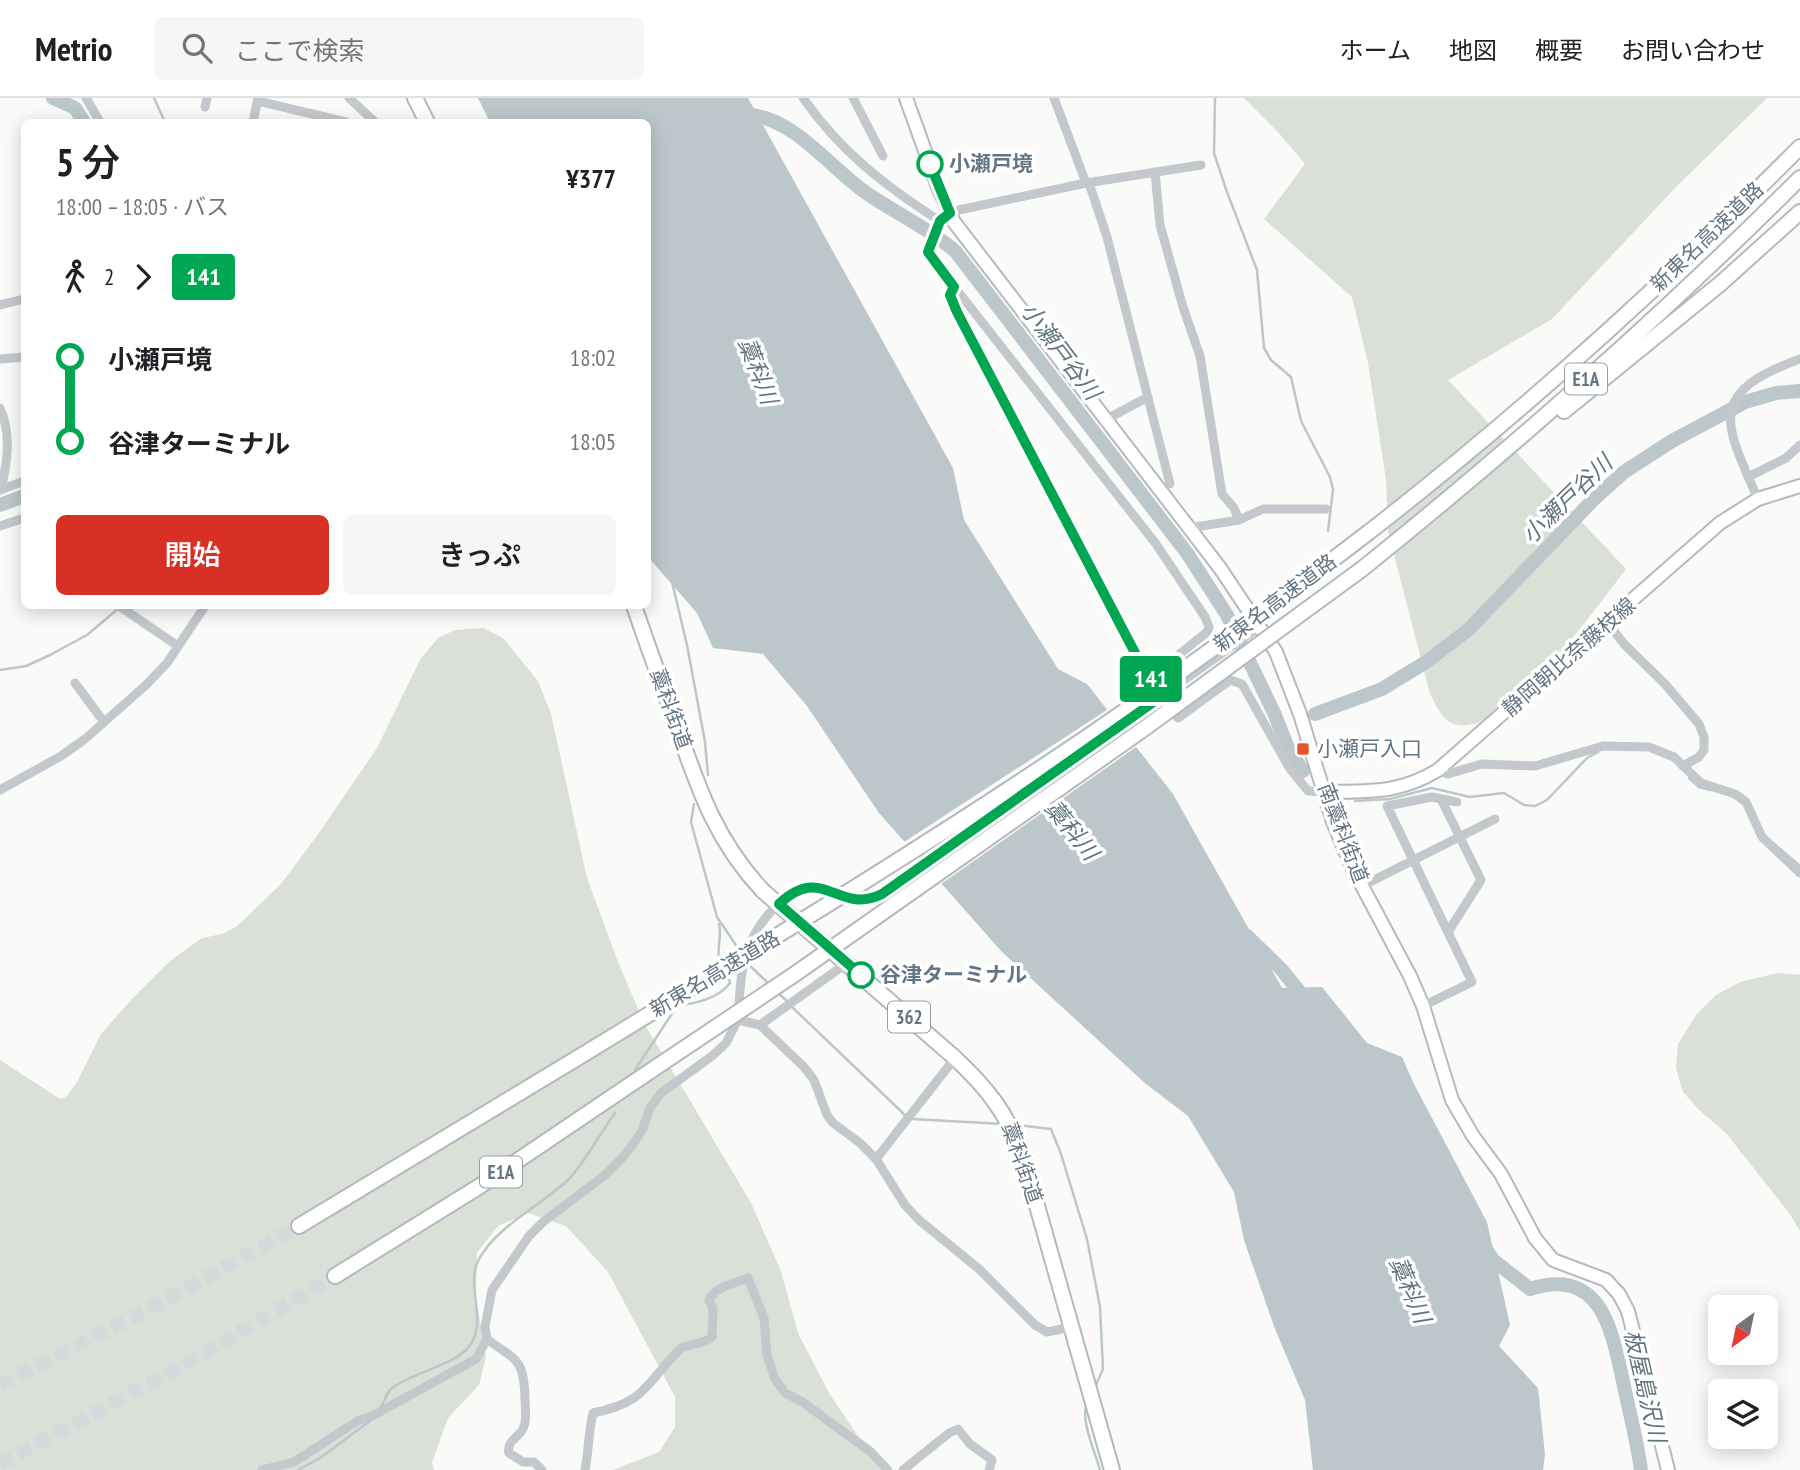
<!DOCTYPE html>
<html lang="ja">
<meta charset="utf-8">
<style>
:root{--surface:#fff;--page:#f6f6f6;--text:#202124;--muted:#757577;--line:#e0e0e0;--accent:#d93025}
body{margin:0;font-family:"PT Sans Narrow","Noto Sans JP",sans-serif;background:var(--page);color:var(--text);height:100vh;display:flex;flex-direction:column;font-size:26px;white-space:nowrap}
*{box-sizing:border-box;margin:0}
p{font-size:23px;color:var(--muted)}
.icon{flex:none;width:38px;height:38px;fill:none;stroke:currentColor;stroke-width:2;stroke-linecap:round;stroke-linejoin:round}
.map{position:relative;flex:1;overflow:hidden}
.sheet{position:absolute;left:21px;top:21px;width:630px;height:490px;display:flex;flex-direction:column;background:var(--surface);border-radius:10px;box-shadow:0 4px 18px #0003}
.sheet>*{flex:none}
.badge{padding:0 14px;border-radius:5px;font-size:24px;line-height:46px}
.needle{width:46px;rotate:213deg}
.fabs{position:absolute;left:1708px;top:1197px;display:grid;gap:14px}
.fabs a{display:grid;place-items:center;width:70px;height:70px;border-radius:10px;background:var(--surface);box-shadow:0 4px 18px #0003;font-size:35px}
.map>.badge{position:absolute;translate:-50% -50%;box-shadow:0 0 0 4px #fff}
.legs{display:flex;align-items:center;gap:10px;height:77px;padding:0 35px;font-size:23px}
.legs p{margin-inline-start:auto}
.headline{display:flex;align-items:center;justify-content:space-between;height:119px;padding:0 35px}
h1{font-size:38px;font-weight:600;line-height:52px}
.primary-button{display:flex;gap:14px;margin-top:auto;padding:14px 35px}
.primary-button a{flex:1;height:80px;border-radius:10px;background:var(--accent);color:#fff;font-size:28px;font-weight:600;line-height:80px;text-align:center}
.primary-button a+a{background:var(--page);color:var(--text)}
ul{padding:0 35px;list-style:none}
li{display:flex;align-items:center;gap:24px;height:84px;font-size:26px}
li i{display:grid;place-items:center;width:10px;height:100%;margin:0 9px;background:currentColor}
li i::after{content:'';width:18px;height:18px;margin:-9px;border:5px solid;border-radius:50%;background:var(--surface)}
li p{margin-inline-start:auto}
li:first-child i{background:linear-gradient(#0000 50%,currentColor 0)}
li:last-child i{background:linear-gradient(currentColor 50%,#0000 0)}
header{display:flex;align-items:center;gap:42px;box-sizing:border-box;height:98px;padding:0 35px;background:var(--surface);border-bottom:2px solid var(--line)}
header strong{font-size:33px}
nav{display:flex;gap:38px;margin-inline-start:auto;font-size:24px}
.search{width:490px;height:63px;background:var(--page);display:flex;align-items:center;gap:18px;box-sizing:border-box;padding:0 24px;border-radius:10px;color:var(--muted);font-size:26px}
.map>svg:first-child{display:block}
.green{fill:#dadfd7}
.water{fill:#bbc7cb}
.pier{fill:#fafaf8}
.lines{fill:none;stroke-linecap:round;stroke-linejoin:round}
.stream{stroke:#bbc7cb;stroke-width:2.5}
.river{stroke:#bbc7cb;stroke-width:14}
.highway-tunnel{stroke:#d5d9db;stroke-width:14;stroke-dasharray:14 7;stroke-linecap:butt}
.major-casing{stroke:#b5babe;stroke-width:16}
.highway-casing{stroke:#b4b9bd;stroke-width:18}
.minor{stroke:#c3c8cc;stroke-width:9}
.major{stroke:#fff;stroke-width:12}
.highway{stroke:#fff;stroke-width:14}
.highway-bridge-casing{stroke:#b4b9bd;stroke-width:18;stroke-linecap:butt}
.highway-bridge{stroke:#fff;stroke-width:14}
.line-1-casing{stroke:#fff;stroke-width:16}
.line-1{stroke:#00a651;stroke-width:10}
.stop-1-dot{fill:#fff;stroke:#00a651;stroke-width:3.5}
.poi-dot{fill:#e4572e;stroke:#fff;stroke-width:2.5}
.labels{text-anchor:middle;stroke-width:7;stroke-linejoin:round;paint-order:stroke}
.shield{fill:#fff;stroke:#939fa8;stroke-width:2}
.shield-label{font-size:19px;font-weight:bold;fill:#657683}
.stop-label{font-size:21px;font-weight:bold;fill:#657683;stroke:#fff;text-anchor:start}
.street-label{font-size:21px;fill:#657683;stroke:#fff}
.poi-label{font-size:21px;fill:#657683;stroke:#fff;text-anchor:start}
.water-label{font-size:23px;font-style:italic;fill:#60757c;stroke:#fff}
</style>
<header>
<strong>Metrio</strong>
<div class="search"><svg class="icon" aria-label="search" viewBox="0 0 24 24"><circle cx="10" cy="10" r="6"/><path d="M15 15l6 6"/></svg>ここで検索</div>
<nav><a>ホーム</a><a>地図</a><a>概要</a><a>お問い合わせ</a></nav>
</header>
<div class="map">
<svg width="1800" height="1372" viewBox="0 0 1800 1372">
<rect width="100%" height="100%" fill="#fafaf8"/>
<g class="green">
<path d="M1244,0H1767L1676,89L1552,221L1448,282L1626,471C1598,507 1507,636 1458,627C1443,625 1437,608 1430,596L1388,433L1386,382L1368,265L1352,199L1264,121L1305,66L1278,34Z"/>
<path d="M483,530L503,540L538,583L551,616L587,780L618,864L644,925L751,1105L781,1173L798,1235L829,1295L862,1344L885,1372H613L659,1354L675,1329V1299L608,1174L566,1128L528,1115L498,1128L477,1155L476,1200L486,1259L479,1287L448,1320L432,1364L434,1372H0V962L60,1001L67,998L77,984L101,936L132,901L170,863L202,840L222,836L236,829L281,786L319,735L377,650L421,560L438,540L455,532Z"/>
<path d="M1778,875L1800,877V1133L1789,1115L1726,1035L1699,1012L1683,994L1676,970L1678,946L1696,917L1716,897L1740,884Z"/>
</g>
<path class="water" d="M478,0H748L953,370L964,422L1058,571L1087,586L1173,696L1282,890L1322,889L1367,945L1402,959L1415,988L1487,1124L1510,1227L1499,1248L1538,1290L1545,1356L1543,1372H1313L1305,1302L1275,1231L1244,1142L1234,1094L1188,1018L1146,986L1002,854L879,715L807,608L763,556L713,550L697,515L648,459V24H490Z"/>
<g class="pier">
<path d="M1110,610L1122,625L1093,645L915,761L901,746Z"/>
<path d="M1128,632L1139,647L938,788L924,772Z"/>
</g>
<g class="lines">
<g class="stream">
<path d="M154,0L165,24"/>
<path d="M1215,0L1214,55L1227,94L1257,172L1264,250L1271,262L1291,279L1301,323L1330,379L1333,392L1328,433"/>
<path d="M672,484L687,547L705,644L708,677"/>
<path d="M0,572L26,568L50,557L87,537L119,510"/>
<path d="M1689,680L1699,689L1710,692"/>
<path d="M1355,703L1390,701L1432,690L1470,699L1504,695L1524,707L1535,708L1547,702L1587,660L1598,654"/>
<path d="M694,706L691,724L717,819"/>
<path d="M1773,745L1800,768"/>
<path d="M717,819L740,853"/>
<path d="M719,826C723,839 714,855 722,867"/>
<path d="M747,865L770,887"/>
<path d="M777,894L788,904"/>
<path d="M792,909L906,1018"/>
<path d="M635,972L677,908C696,905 718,901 730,885L727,875"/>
<path d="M912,1021L1003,1026"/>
<path d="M1017,1027L1051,1031L1061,1056L1087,1141L1100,1209L1103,1271L1095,1289"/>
<path d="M1087,1304C1080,1323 1095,1353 1100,1372"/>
<path d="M381,1309C384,1304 386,1296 391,1291C408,1276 449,1269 467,1251C490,1227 465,1188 478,1163C495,1129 542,1107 569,1081C586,1063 600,1035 615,1015"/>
<path d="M298,1372L320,1360L370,1323"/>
</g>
<g class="river">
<path d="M53,0L75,10L84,24"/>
<path d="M743,16C793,18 827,67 865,94C895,115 929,130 956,154L1187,455L1227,517L1275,617L1288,650L1303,673"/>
<path d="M0,407L24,398"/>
<path d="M1315,616L1382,591L1426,564L1468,532L1594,401L1624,374L1672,343L1745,304L1776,295L1800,293"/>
<path d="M1247,838L1281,871L1307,903"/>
<path d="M1486,1151L1493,1162L1530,1191C1603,1168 1612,1234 1624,1288C1630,1316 1637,1343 1641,1372"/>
</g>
<g class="highway-tunnel">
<path d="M0,1287L164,1203L299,1128"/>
<path d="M0,1366L193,1262L335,1178"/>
</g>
<defs>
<g id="major">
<path d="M906,0L938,89L954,124L1220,470L1276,554L1300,616L1333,724L1352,769L1410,878L1423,908L1452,1002L1473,1038L1501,1076L1535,1140L1553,1162L1606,1182L1619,1196L1628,1213L1668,1372"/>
<path d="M1325,694C1369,693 1399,696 1438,672L1720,425L1758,401L1800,388"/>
</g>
<g id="highway">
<path d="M415,0L427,24"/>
<path d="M1564,313L1720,186L1800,114"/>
<path d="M1369,434C1521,316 1664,186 1800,49"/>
<path d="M1362,471C1515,348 1662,218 1800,80"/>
<path d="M634,508C648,548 662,588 677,629C699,692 716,743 763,793L955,960C987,990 1006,1014 1022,1055L1112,1372"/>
<path d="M299,1128L584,956"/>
<path d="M335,1178L480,1088L643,978"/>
</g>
</defs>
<use href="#major" class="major-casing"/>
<use href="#highway" class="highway-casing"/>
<g class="minor">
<path d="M86,0L100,24"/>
<path d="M349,0L375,24"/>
<path d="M803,0C841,54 885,88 940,123"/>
<path d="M853,0L883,58"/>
<path d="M1054,0L1086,85"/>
<path d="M258,3L346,24"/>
<path d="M205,9L207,0"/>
<path d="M253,24L258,0"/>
<path d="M1155,74L1160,127L1183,209L1200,258L1222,396L1234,410L1239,422"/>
<path d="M1089,85L1107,139L1170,386"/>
<path d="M954,189L950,197L957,214L1150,580L1207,534L1209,529L1205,519L1156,446L927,154L940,123L959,112L1086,85L1201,67"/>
<path d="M0,207L24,201"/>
<path d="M0,261L24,259"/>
<path d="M0,310C12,337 7,365 1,392"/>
<path d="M1105,322L1148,299"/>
<path d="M1748,379L1786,360L1800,347"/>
<path d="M0,392L24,383"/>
<path d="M1758,401C1724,324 1706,295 1800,261"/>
<path d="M0,428L24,420"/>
<path d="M1189,430L1239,422L1263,411H1326"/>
<path d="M119,508L178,548"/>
<path d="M1608,525L1624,546L1665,586L1699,626L1704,639V652L1699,659L1683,668"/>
<path d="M75,585L104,624"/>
<path d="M1169,607L1178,620L1230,582L1242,586L1290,671L1308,693L1325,694"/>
<path d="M1438,672L1448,676L1482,666L1535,668L1603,648L1649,649L1674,659L1701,685L1735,696L1746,704L1762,739L1800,775"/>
<path d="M0,692L61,658L85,641L146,587L167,565L205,508"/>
<path d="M1441,701L1481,782L1448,834"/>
<path d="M1362,788L1495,721"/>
<path d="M1423,908L1472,884L1387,708L1432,699L1457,704"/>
<path d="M760,927L847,865"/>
<path d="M876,1061L955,960"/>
<path d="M1072,1229L1047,1234L1035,1227L979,1171L919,1122L905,1107L876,1061L860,1045L833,1025L827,1017L814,982L804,969L760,927L738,922C741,874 741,843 777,807C787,798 795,789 809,788C839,787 848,814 882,796L1259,529"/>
<path d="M487,1241C516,1263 524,1259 525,1301C525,1309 527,1321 524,1328C521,1340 506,1341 509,1355L523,1364H534L542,1372"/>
<path d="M262,1372L294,1364L359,1322L372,1318L476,1261L487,1241L485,1229L492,1192L529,1138L543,1124L605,1077L625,1057L642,1033L650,1010L661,995L712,958L726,945L738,922"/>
<path d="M585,1372C589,1351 588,1336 593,1315C646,1305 646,1285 680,1251C690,1245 702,1247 712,1239L713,1210L709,1203C713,1189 735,1185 748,1180L764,1220L767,1257L775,1281L785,1295L801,1303L871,1354L888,1372"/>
<path d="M903,1372L949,1335L958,1331L970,1346L992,1362L989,1372"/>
</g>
<use href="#major" class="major"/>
<use href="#highway" class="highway"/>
<defs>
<g id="highway-bridge">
<path d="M584,956C754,852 925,749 1090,637C1185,572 1278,504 1369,434"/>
<path d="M643,978L795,876L1145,630L1362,471"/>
</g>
</defs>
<use href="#highway-bridge" class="highway-bridge-casing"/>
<use href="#highway-bridge" class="highway-bridge"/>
</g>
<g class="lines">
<defs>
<path id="line-1" d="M861,877L779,806C824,764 837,818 882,796L1162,598L1145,574L957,214L950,197L954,189L928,154L940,123L950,115L930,66"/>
</defs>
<use href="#line-1" class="line-1-casing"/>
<use href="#line-1" class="line-1"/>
</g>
<g class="stop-1-dot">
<circle cx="930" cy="66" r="12"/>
<circle cx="861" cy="877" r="12"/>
</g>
<rect class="poi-dot" x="1296" y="644" width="14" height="14" rx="3.5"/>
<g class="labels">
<g class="shield">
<rect x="1565" y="265.5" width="42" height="31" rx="5"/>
<rect x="888" y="903.5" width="42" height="31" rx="5"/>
<rect x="480" y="1058.5" width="42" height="31" rx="5"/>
</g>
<g class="shield-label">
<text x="1586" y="288">E1A</text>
<text x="909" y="926">362</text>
<text x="501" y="1081">E1A</text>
</g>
<g class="stop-label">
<text x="949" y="73">小瀬戸境</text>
<text x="880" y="884">谷津ターミナル</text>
</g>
<g class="street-label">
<text transform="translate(1707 139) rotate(-44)" y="7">新東名高速道路</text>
<text transform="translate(1275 505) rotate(-37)" y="7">新東名高速道路</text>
<text transform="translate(1569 559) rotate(-41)" y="7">静岡朝比奈藤枝線</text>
<text transform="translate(671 611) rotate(70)" y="7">藁科街道</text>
<text transform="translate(1343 735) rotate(69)" y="7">南藁科街道</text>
<text transform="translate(715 876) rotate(-31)" y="7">新東名高速道路</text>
<text transform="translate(1022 1065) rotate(71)" y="7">藁科街道</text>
</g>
<g class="poi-label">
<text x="1317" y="658">小瀬戸入口</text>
</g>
<g class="water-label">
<text transform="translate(1061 253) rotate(53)" y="8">小瀬戸谷川</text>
<text transform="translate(758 273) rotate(69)" y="8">藁科川</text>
<text transform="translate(1567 401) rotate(-44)" y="8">小瀬戸谷川</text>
<text transform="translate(1072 732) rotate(51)" y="8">藁科川</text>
<text transform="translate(1410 1192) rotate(67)" y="8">藁科川</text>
<text transform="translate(1645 1288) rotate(77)" y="8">板屋島沢川</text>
</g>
</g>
</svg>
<div class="fabs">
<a><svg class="needle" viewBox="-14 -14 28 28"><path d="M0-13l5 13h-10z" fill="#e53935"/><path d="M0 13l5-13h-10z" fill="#757577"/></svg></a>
<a><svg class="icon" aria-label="layers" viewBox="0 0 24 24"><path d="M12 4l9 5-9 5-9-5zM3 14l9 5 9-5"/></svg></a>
</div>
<b class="badge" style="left:1151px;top:581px;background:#00a651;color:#fff">141</b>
<section class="sheet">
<div class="headline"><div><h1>5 分</h1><p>18:00 – 18:05 · バス</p></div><b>¥377</b></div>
<div class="legs"><svg class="icon" aria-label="walk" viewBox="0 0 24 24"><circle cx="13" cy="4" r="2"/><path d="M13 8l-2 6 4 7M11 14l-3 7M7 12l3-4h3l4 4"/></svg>2<svg class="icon" aria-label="forward" viewBox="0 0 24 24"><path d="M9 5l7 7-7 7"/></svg><b class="badge" style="background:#00a651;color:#fff">141</b></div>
<ul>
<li><i style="color:#00a651"></i><b>小瀬戸境</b><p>18:02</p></li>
<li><i style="color:#00a651"></i><b>谷津ターミナル</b><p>18:05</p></li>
</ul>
<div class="primary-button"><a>開始</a><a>きっぷ</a></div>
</section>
</div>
